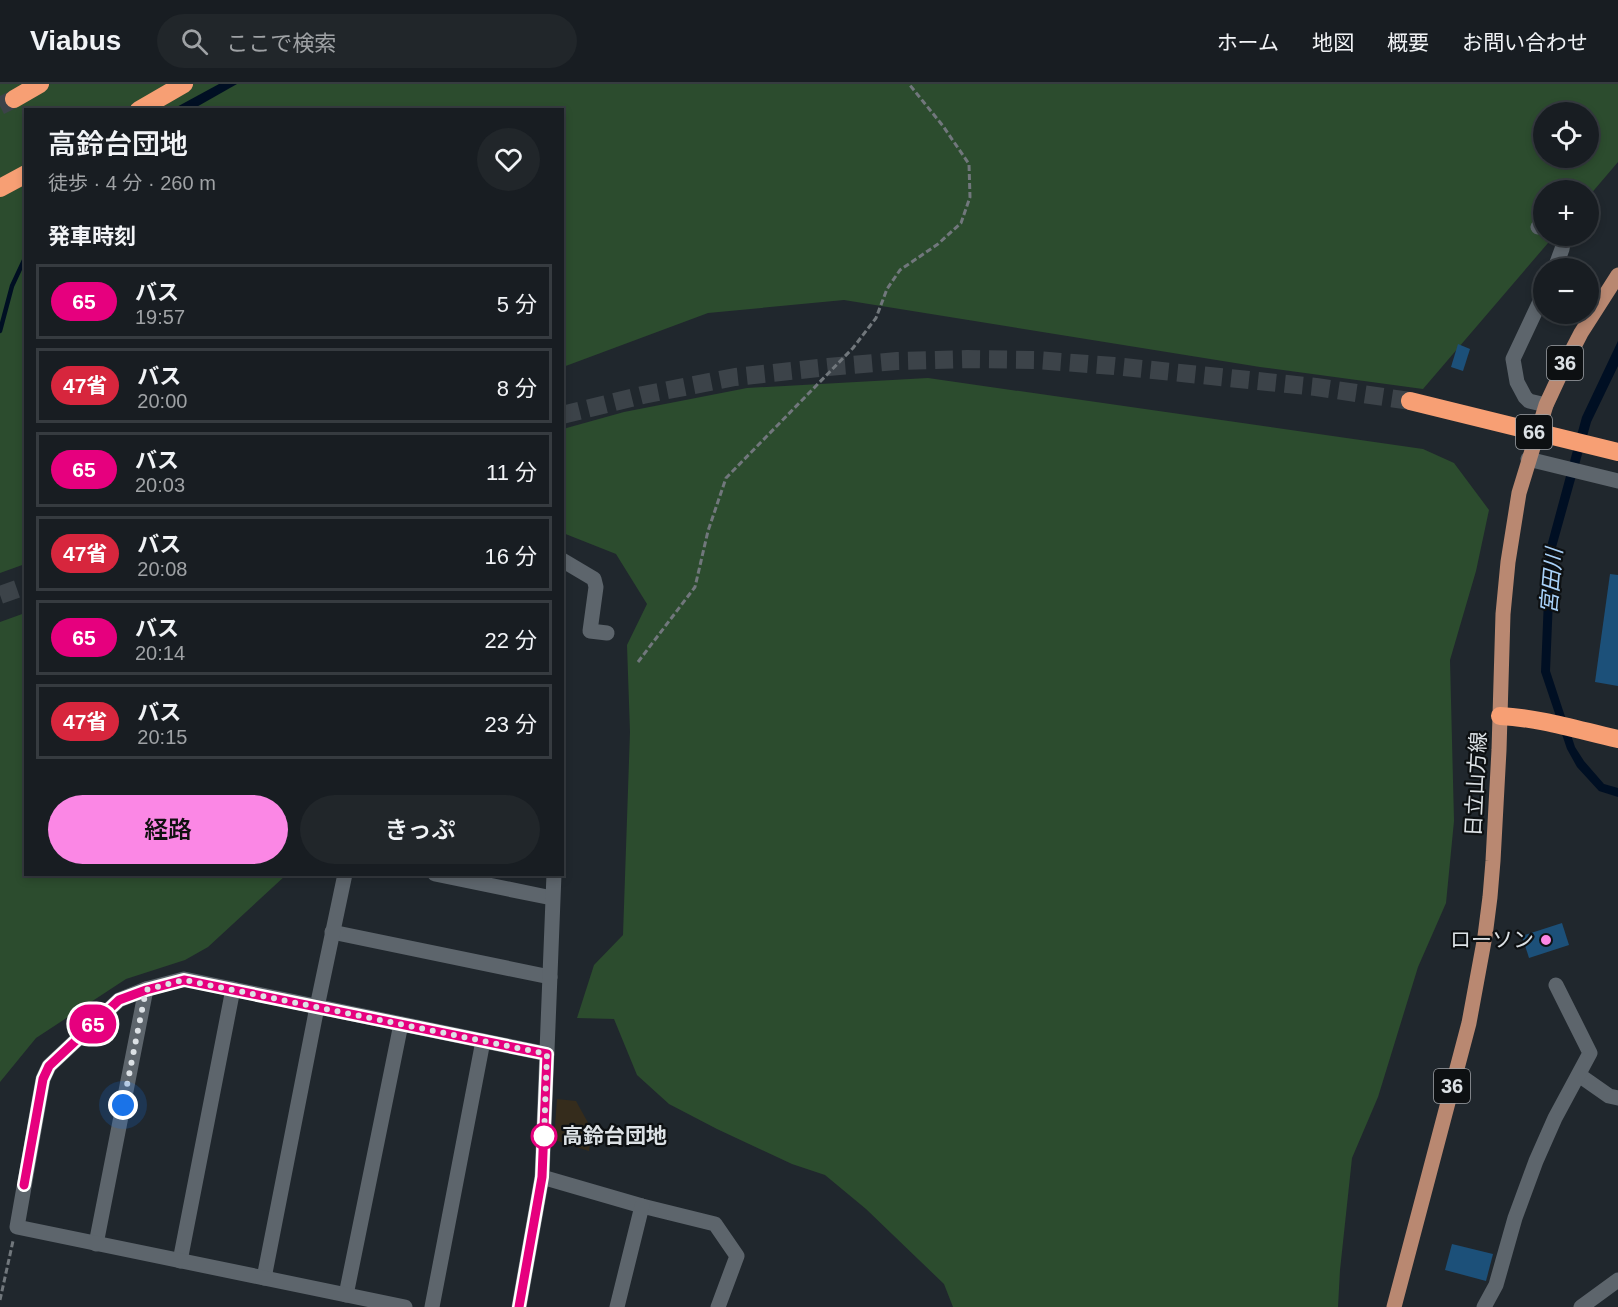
<!DOCTYPE html>
<html lang="ja">
<meta charset="utf-8">
<style>
:root{--surface:#181d22;--page:#21262a;--text:#f1f3f6;--muted:#9fa2a5;--line:#363b40;--accent:#fb87e5}
body{margin:0;font-family:Arial,"Noto Sans JP",sans-serif;background:var(--page);color:var(--text);height:100vh;display:flex;flex-direction:column;font-size:22px;white-space:nowrap}
*{box-sizing:border-box;margin:0}
p{font-size:20px;color:var(--muted)}
.icon{flex:none;width:33px;height:33px;fill:none;stroke:currentColor;stroke-width:2;stroke-linecap:round;stroke-linejoin:round}
.map{position:relative;flex:1;overflow:hidden}
.sheet{position:absolute;left:24px;top:24px;width:540px;height:768px;display:flex;flex-direction:column;background:var(--surface);border-radius:0px;box-shadow:0 3px 9px #0003,0 0 0 2px var(--line)}
.sheet>*{flex:none}
.badge{padding:0 12px;border-radius:20px;font-size:21px;line-height:39px}
.buttons{position:absolute;left:1533px;top:18px;display:grid;gap:12px}
.buttons a{display:grid;place-items:center;width:66px;height:66px;border-radius:50%;background:var(--surface);box-shadow:0 3px 9px #0003,0 0 0 2px var(--line);font-size:30px}
.you{position:absolute;width:30px;height:30px;margin:-15px;border:4px solid #fff;border-radius:50%;background:#1a73e8;box-shadow:0 0 0 9px #1a73e833}
.map>.badge{position:absolute;translate:-50% -50%;box-shadow:0 0 0 3px #fff}
h2{padding:0 24px;font-size:22px;line-height:54px}
.round{display:grid;place-items:center;flex:none;width:63px;height:63px;border-radius:32px;background:var(--page)}
.head{display:flex;align-items:center;justify-content:space-between;height:102px;padding:0 24px}
h1{font-size:28px;font-weight:600;line-height:45px}
.button{display:flex;gap:12px;margin-top:auto;padding:12px 24px}
.button a{flex:1;height:69px;border-radius:36px;background:var(--accent);color:#111;font-size:24px;font-weight:600;line-height:69px;text-align:center}
.button a+a{background:var(--page);color:var(--text)}
ul{padding:0;list-style:none}
li{display:flex;align-items:center;gap:18px;height:75px;margin:0 12px 9px;padding:0 12px;border:3px solid var(--line);border-radius:0px}
li div{flex:1}
li b{display:block;font-size:22px}
li em{font-style:normal}
li .badge{min-width:66px;font-weight:700;text-align:center}
header{display:flex;align-items:center;gap:36px;box-sizing:border-box;height:84px;padding:0 30px;background:var(--surface);border-bottom:2px solid var(--line)}
header strong{font-size:28px}
nav{display:flex;gap:33px;margin-inline-start:auto;font-size:21px}
.search{width:420px;height:54px;background:var(--page);display:flex;align-items:center;gap:15px;box-sizing:border-box;padding:0 21px;border-radius:33px;color:var(--muted);font-size:22px}
.map>svg:first-child{display:block}
.industrial{fill:#352c1c}
.green{fill:#2c4c2e;fill-rule:evenodd}
.water{fill:#000f23}
.lines{fill:none;stroke-linecap:round;stroke-linejoin:round}
.stream{stroke:#000f23;stroke-width:4.5}
.building{fill:#1c5079}
.highway-tunnel{stroke:#3c4349;stroke-width:18;stroke-dasharray:18 9;stroke-linecap:butt}
.path{stroke:#71777c;stroke-width:3;stroke-dasharray:6 3;stroke-linecap:butt}
.minor{stroke:#5d656c;stroke-width:15}
.major{stroke:#b98871;stroke-width:15}
.highway{stroke:#f79f74;stroke-width:18}
.line-casing{stroke:#fff;stroke-width:14}
.line{stroke:#e6007e;stroke-width:9}
.walk{stroke:#dce1e5;stroke-width:6;stroke-dasharray:0 10.8}
.poi-dot{fill:#fb87e5;stroke:#0d1012;stroke-width:2}
.stop-dot{fill:#fff;stroke:#e6007e;stroke-width:3}
.labels{text-anchor:middle;stroke-width:4.5;stroke-linejoin:round;paint-order:stroke}
.shield{fill:#0d1012;stroke:#9ea2a6;stroke-width:1.5}
.shield-label{font-size:20px;font-weight:bold;fill:#dce1e5}
.street-label{font-size:21px;fill:#dce1e5;stroke:#0d1012}
.poi-label{font-size:21px;fill:#dce1e5;stroke:#0d1012;text-anchor:end}
.stop-label{font-size:21px;font-weight:bold;fill:#dce1e5;stroke:#0d1012;text-anchor:start}
.water-label{font-size:22px;font-style:italic;fill:#a9d2fa;stroke:#0d1012}
</style>
<header>
<strong>Viabus</strong>
<div class="search"><svg class="icon" aria-label="search" viewBox="0 0 24 24"><circle cx="10" cy="10" r="6"/><path d="M15 15l6 6"/></svg>ここで検索</div>
<nav><a>ホーム</a><a>地図</a><a>概要</a><a>お問い合わせ</a></nav>
</header>
<div class="map">
<svg width="1618" height="1223" viewBox="0 0 1618 1223">
<rect width="100%" height="100%" fill="#20272d"/>
<path class="industrial" d="M557,1015L576,1017L592,1046L589,1067L554,1056Z"/>
<g class="green">
<path d="M0,0H1618V78L1589,112L1588,106H1544V152H1554L1423,305L1260,283L844,216L708,229L563,283L562,26H26L25,480L0,489ZM1544,28H1588V74H1544Z"/>
<path d="M928,294L1423,365L1454,379L1489,426L1476,487L1450,576L1454,737L1446,819L1418,883L1378,1013L1352,1074L1340,1186L1338,1223H953L944,1200L866,1125L825,1091L792,1080L717,1045L669,1020L637,991L614,935L577,934L594,881L623,851L630,648L627,561L647,520L616,470L563,449V345L624,328L747,304Z"/>
<path d="M25,529L26,790L286,791L208,863L185,876L126,895L36,954L0,998V538Z"/>
</g>
<g class="water">
<path d="M219,0H237L193,25H173Z"/>
<path d="M1618,257V282L1591,338L1555,467L1550,587L1575,663L1584,677L1604,700L1618,704V713L1599,707L1577,683L1567,665L1541,588L1546,466L1582,333Z"/>
</g>
<g class="lines">
<path class="stream" d="M0,247L12,202L26,172"/>
</g>
<g class="building">
<path d="M1458,260L1470,265L1463,287L1451,283Z"/>
<path d="M1610,490L1618,491V602L1595,598Z"/>
<path d="M1562,839L1569,861L1529,874L1522,852Z"/>
<path d="M1452,1160L1493,1170L1486,1197L1445,1186Z"/>
</g>
<g class="lines">
<g class="highway-tunnel">
<path d="M0,22L14,15"/>
<path d="M562,331L643,311L735,293L828,283L897,277L967,275L1036,276L1114,282L1316,303L1410,317"/>
<path d="M0,511L26,502"/>
</g>
<g class="path">
<path d="M638,578L695,503L708,447L726,394L853,264L876,234L887,205L900,186L938,160L961,139L970,113L969,80L943,42L909,0"/>
<path d="M0,1216L13,1157"/>
</g>
<g class="minor">
<path d="M1538,143L1544,141"/>
<path d="M1555,184L1562,165L1564,154L1563,152"/>
<path d="M1544,209L1513,275L1517,298L1525,313L1529,317L1546,321"/>
<path d="M1528,375L1618,397"/>
<path d="M562,476L594,495L596,503L590,547L607,549"/>
<path d="M435,790L552,814"/>
<path d="M332,848L550,893"/>
<path d="M1579,991L1609,1012L1618,1014"/>
<path d="M542,1093L642,1122L715,1140L737,1172L718,1223"/>
<path d="M96,1160L146,905"/>
<path d="M180,1177L233,905"/>
<path d="M264,1194L317,923L345,790"/>
<path d="M346,1211L401,940"/>
<path d="M405,1223L17,1143L43,995L49,982L119,916L146,905L184,895L547,970"/>
<path d="M432,1223L483,957"/>
<path d="M519,1223L542,1093L554,790"/>
<path d="M617,1223L642,1122"/>
<path d="M1484,1223L1496,1201L1515,1134L1536,1077L1555,1034L1590,969L1556,901"/>
<path d="M1581,1223L1618,1196"/>
</g>
<path class="major" d="M1394,1223L1469,939L1485,852L1490,813L1493,777L1499,666L1503,530L1508,478L1519,409L1546,321L1566,278L1581,249L1618,191"/>
<g class="highway">
<path d="M14,15L40,0"/>
<path d="M139,26L184,0"/>
<path d="M0,104L26,90"/>
<path d="M1410,317L1618,368"/>
<path d="M1500,632C1541,634 1578,646 1618,655"/>
</g>
</g>
<g class="lines">
<defs>
<path id="line" d="M24,1101L43,995L49,982L119,916L146,906L184,896L547,970L542,1093L519,1223"/>
</defs>
<use href="#line" class="line-casing"/>
<use href="#line" class="line"/>
<path class="walk" d="M123,1021L146,906L184,896L547,970L544,1052"/>
</g>
<circle class="poi-dot" cx="1546" cy="856" r="6"/>
<circle class="stop-dot" cx="544" cy="1052" r="12"/>
<g class="labels">
<g class="shield">
<rect x="1547" y="262" width="36" height="34" rx="4.5"/>
<rect x="1516" y="331" width="36" height="34" rx="4.5"/>
<rect x="1434" y="985" width="36" height="34" rx="4.5"/>
</g>
<g class="shield-label">
<text x="1565" y="286">36</text>
<text x="1534" y="355">66</text>
<text x="1452" y="1009">36</text>
</g>
<g class="street-label">
<text transform="translate(1476 700) rotate(-87)" y="7">日立山方線</text>
</g>
<g class="poi-label">
<text x="1534" y="863">ローソン</text>
</g>
<g class="stop-label">
<text x="562" y="1059">高鈴台団地</text>
</g>
<g class="water-label">
<text transform="translate(1551 497) rotate(-85)" y="8">宮田川</text>
</g>
</g>
</svg>
<div class="buttons">
<a><svg class="icon" aria-label="locate" viewBox="0 0 24 24"><circle cx="12" cy="12" r="6"/><path d="M12 2v4M12 18v4M2 12h4M18 12h4"/></svg></a>
<a>+</a>
<a>−</a>
</div>
<div class="you" style="left:123px;top:1021px"></div>
<b class="badge" style="left:93px;top:940px;background:#e6007e;color:#fff">65</b>
<section class="sheet">
<div class="head"><div><h1>高鈴台団地</h1><p>徒歩 · 4 分 · 260 m</p></div><a class="round"><svg class="icon" aria-label="heart" viewBox="0 0 24 24"><path d="M12 20l-8-8c-3-5 5-10 8-4 3-6 11-1 8 4z"/></svg></a></div>
<h2>発車時刻</h2>
<ul>
<li><span class="badge" style="background:#e6007e;color:#fff">65</span><div><b>バス</b><p>19:57</p></div><em>5 分</em></li>
<li><span class="badge" style="background:#d7263d;color:#fff">47省</span><div><b>バス</b><p>20:00</p></div><em>8 分</em></li>
<li><span class="badge" style="background:#e6007e;color:#fff">65</span><div><b>バス</b><p>20:03</p></div><em>11 分</em></li>
<li><span class="badge" style="background:#d7263d;color:#fff">47省</span><div><b>バス</b><p>20:08</p></div><em>16 分</em></li>
<li><span class="badge" style="background:#e6007e;color:#fff">65</span><div><b>バス</b><p>20:14</p></div><em>22 分</em></li>
<li><span class="badge" style="background:#d7263d;color:#fff">47省</span><div><b>バス</b><p>20:15</p></div><em>23 分</em></li>
</ul>
<div class="button"><a>経路</a><a>きっぷ</a></div>
</section>
</div>
